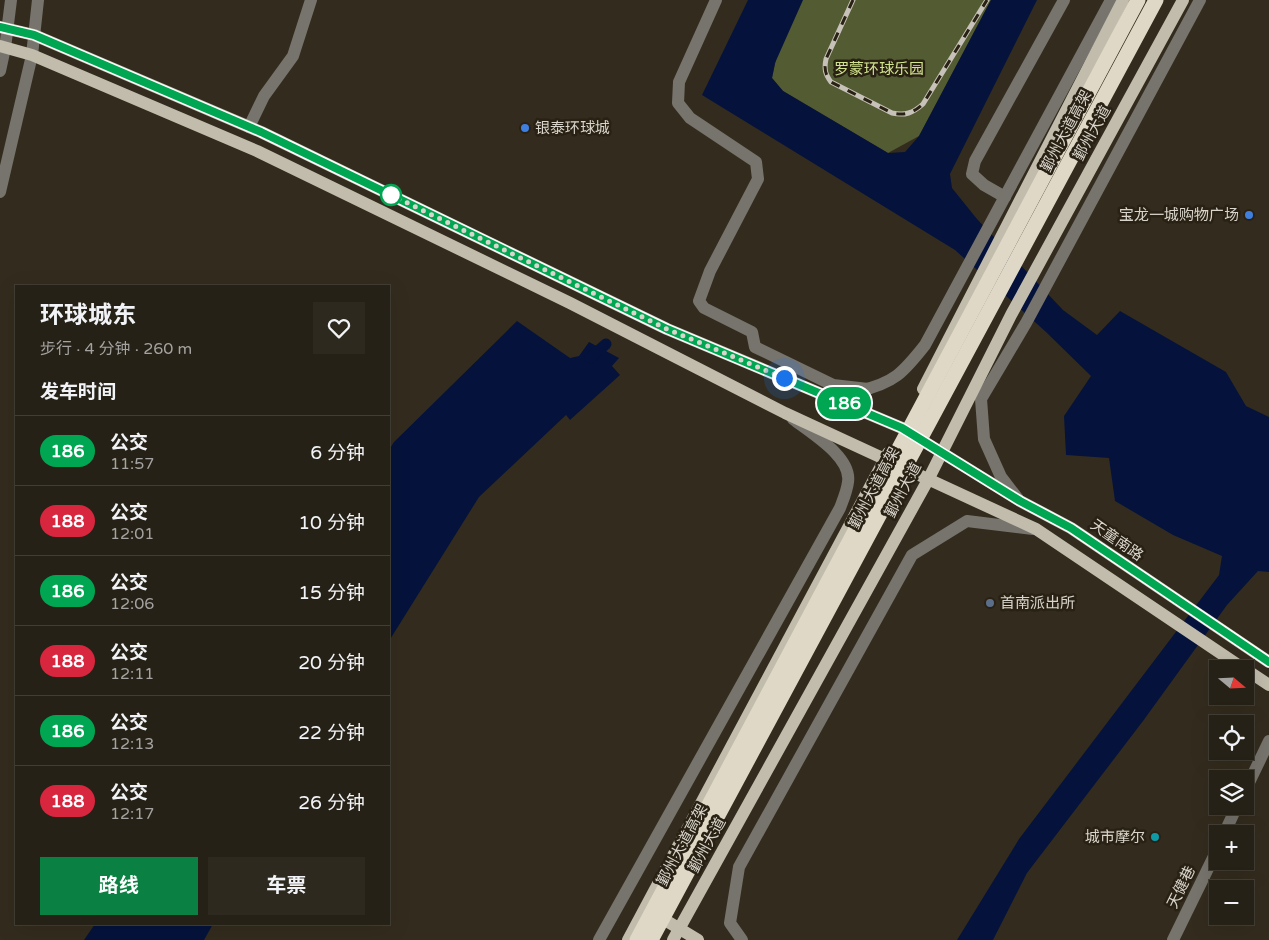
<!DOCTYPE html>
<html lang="zh">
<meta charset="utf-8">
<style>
:root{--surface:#262116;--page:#2e291f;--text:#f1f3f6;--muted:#a4a3a1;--line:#423e35;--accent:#0b8043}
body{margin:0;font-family:"Varela Round","Noto Sans SC",sans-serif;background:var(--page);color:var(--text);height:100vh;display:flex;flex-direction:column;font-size:19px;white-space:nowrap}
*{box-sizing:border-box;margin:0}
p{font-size:16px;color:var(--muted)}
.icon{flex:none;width:28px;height:28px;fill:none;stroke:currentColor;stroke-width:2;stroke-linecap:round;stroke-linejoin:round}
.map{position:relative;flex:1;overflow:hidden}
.drawer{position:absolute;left:15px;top:285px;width:375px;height:640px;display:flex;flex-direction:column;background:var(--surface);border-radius:0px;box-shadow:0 5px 20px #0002,0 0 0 1px var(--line)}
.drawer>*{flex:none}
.badge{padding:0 10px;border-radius:16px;font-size:18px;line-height:32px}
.needle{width:32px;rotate:109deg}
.tools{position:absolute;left:1209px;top:660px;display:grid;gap:10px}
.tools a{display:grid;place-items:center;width:45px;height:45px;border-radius:0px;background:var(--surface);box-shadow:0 5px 20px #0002,0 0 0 1px var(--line);font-size:25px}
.you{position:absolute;width:25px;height:25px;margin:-12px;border:4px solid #fff;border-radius:50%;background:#1a73e8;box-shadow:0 0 0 8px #1a73e833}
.map>.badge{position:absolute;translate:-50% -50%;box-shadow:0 0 0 2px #fff}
h2{padding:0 25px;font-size:19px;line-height:45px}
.round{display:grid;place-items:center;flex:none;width:52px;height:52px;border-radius:0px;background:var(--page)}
.headline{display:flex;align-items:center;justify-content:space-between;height:85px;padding:0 25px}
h1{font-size:24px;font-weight:700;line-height:38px}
.cta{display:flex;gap:10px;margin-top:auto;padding:10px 25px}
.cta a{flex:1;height:58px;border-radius:0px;background:var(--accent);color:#fff;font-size:20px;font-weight:700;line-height:58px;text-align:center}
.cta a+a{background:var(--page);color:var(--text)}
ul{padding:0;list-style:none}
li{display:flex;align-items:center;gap:15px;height:70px;padding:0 25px;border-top:1px solid var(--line)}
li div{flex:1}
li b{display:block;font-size:19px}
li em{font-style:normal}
li .badge{min-width:55px;font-weight:700;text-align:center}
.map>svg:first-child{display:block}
.green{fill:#535b33}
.water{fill:#05133c}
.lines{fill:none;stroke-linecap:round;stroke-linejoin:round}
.canal{stroke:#05133c;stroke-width:11}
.minor{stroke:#77746d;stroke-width:12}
.major{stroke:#c1bcac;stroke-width:12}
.highway{stroke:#dfd8c6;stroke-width:15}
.rail-casing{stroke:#c7c2b9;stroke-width:5}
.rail{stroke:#292214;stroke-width:3;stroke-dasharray:9;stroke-linecap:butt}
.line-casing{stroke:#fff;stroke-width:11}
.line{stroke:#00a651;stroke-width:8}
.walk{stroke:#d9d5cc;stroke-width:5;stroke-dasharray:0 9}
.shop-dot{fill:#3f7fe0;stroke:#292214;stroke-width:2}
.stop-dot{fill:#fff;stroke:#00a651;stroke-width:2.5}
.service-dot{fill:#5c6f8a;stroke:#292214;stroke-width:2}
.culture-dot{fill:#0f9aa8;stroke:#292214;stroke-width:2}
.labels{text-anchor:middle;stroke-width:5;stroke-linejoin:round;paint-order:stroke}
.park-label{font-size:15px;fill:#d2e48e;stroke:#292214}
.poi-label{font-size:15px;fill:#d9d5cc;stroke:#292214;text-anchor:start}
.street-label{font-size:15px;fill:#d9d5cc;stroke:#292214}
</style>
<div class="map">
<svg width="1269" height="940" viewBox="0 0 1269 940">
<rect width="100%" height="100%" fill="#332c1e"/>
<path class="green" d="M789,0H991L919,136L888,153L783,91L772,78Z"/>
<g class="water">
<path d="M748,0H803L775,63L772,78L783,91L888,153L905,152L919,136L991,0H1037L950,174L952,188L977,219L1063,310L1097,335L1120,311L1226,372L1246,406L1269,417V572L1258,571L1227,605L1143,721L1027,873L993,940H957L1019,839L1219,575L1222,556L1173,535L1115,501L1109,458L1066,455L1064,416L1091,376L1046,332L955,250L702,95Z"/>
<path d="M517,321L570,358L579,356L589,342L619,358L612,366L620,375L570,420L566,415L479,497L389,641V450L394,442Z"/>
<path d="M95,924H213L204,940H84Z"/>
</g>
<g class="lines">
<path class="canal" d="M590,358L606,344"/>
<g class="minor">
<path d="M716,0L679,82L678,103L690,118L756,162L758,179L710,271L699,301L704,308L752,332L755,347L833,385L868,389"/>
<path d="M0,71L5,48L11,0"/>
<path d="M249,127L264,96L293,56L311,0"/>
<path d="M0,192L32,55L38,0"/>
<path d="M1005,197L984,185L972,174L975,161L1064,0"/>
<path d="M859,391C894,383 903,373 925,345L1111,0"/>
<path d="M1018,499L1001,477L984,439L981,399L1026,323L1200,0"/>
<path d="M1245,791L1269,741"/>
<path d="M1224,834L1237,806"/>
<path d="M599,940L840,508C843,500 847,491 848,482C852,457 811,433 793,419"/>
<path d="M742,940L730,923L739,867L912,555L967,521L1033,529"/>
<path d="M1173,940L1218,848"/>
</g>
<g class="major">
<path d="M0,27L34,35L261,132L667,329L902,428L1020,501L1071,528L1269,662"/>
<path d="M0,46L32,55L257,151L570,303L785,413L1036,529L1244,669"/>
<path d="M923,389L1123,0"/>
<path d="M1245,669L1269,685"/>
<path d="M655,914L698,940"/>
<path d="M628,940L888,453"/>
<path d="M673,940L928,480L1011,315L1183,0"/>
</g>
<g class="highway">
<path d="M637,940L1138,0"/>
<path d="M651,940L1156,0"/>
</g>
<defs>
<path id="rail" d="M853,0L826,59C824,69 825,74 831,82L892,113C905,116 913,113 923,104L987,0"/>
</defs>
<use href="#rail" class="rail-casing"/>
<use href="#rail" class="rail"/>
</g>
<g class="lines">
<defs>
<path id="line" d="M0,27L34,35L261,132L667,329L902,428L1020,501L1071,528L1269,662"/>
</defs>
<use href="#line" class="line-casing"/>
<use href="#line" class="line"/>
<path class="walk" d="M391,195L667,329L784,378"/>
</g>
<g class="shop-dot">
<circle cx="525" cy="128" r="5"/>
<circle cx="1249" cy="215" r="5"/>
</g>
<circle class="stop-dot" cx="391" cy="195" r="10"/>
<circle class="service-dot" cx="990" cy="603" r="5"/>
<circle class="culture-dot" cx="1155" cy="837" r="5"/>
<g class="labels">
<g class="park-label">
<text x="879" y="74">罗蒙环球乐园</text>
</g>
<g class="poi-label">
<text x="535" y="133">银泰环球城</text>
<text x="1239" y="220" text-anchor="end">宝龙一城购物广场</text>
<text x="1000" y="608">首南派出所</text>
<text x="1145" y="842" text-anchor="end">城市摩尔</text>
</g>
<g class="street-label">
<text transform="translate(1066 131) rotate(-62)" y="5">鄞州大道高架</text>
<text transform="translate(1092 133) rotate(-61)" y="5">鄞州大道</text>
<text transform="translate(874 488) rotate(-62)" y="5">鄞州大道高架</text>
<text transform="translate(903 490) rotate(-62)" y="5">鄞州大道</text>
<text transform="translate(1117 540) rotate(35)" y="5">天童南路</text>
<text transform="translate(682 845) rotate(-62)" y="5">鄞州大道高架</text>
<text transform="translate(707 845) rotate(-61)" y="5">鄞州大道</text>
<text transform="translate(1181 887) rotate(-64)" y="5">天健巷</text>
</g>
</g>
</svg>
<div class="tools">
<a><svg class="needle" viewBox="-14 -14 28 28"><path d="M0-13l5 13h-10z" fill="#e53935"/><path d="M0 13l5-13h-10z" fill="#a4a3a1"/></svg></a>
<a><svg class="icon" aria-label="locate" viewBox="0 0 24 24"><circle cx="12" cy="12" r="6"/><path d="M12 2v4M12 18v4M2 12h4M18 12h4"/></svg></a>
<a><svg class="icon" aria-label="layers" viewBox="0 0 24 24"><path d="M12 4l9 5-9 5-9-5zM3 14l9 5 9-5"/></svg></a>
<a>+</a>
<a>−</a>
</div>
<div class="you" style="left:784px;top:378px"></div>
<b class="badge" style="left:844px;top:403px;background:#00a651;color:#fff">186</b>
<section class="drawer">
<div class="headline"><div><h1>环球城东</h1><p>步行 · 4 分钟 · 260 m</p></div><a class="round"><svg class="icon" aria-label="heart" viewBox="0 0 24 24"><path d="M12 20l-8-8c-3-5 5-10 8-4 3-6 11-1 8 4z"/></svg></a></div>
<h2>发车时间</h2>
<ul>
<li><span class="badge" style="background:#00a651;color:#fff">186</span><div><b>公交</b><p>11:57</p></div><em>6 分钟</em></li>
<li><span class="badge" style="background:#d7263d;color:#fff">188</span><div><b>公交</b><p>12:01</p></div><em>10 分钟</em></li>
<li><span class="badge" style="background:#00a651;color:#fff">186</span><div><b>公交</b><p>12:06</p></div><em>15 分钟</em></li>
<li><span class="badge" style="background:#d7263d;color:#fff">188</span><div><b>公交</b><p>12:11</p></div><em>20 分钟</em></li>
<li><span class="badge" style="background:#00a651;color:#fff">186</span><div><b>公交</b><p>12:13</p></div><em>22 分钟</em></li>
<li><span class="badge" style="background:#d7263d;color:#fff">188</span><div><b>公交</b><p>12:17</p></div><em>26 分钟</em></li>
</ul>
<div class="cta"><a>路线</a><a>车票</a></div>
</section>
</div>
